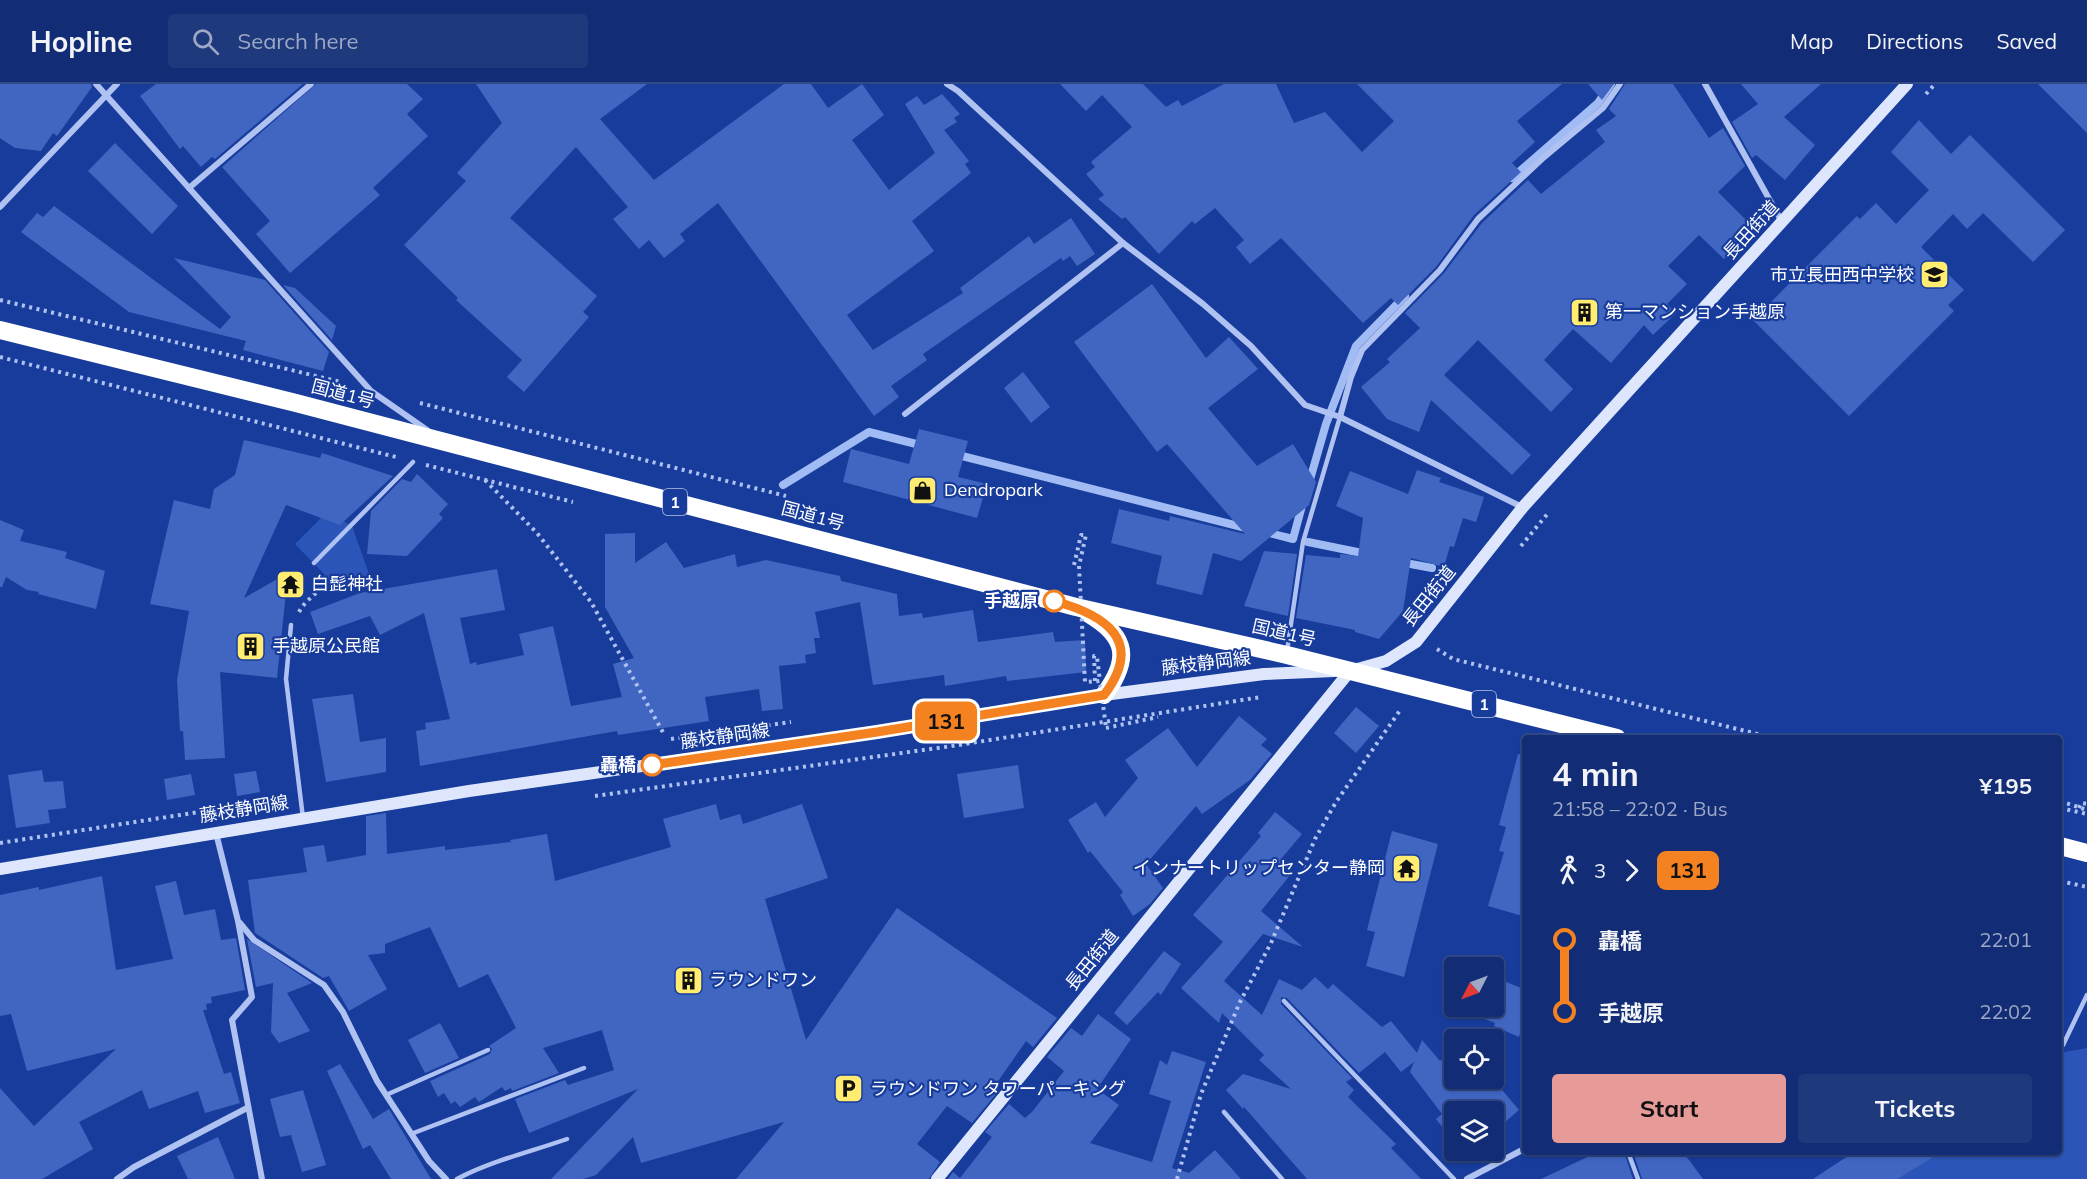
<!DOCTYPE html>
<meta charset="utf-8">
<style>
:root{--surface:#122d75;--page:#1f397d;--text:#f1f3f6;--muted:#9ca8c5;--line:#314987;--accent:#e69b98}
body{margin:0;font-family:Mulish,"Noto Sans JP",sans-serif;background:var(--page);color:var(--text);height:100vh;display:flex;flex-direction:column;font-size:22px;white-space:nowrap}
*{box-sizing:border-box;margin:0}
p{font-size:20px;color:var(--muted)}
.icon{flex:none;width:33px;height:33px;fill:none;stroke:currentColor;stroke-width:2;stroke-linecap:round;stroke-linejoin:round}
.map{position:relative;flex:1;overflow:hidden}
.drawer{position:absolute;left:1522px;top:651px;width:540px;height:420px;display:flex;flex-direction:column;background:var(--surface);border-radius:6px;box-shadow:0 2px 4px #0004,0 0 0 2px var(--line)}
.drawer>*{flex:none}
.badge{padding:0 12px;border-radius:9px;font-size:21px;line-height:39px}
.needle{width:39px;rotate:228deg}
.tools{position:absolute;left:1444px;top:873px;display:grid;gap:12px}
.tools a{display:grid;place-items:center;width:60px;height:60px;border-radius:6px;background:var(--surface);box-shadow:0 2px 4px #0004,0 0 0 2px var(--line);font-size:30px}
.map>.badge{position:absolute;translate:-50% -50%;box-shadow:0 0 0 3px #fff}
.legs{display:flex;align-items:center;gap:9px;height:66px;padding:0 30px;font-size:20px}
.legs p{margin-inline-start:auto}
.summary{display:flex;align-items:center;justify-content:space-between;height:102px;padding:0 30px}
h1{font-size:33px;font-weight:700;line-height:45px}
.cta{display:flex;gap:12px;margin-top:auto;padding:12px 30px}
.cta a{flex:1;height:69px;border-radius:6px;background:var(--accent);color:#111;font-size:24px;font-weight:700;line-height:69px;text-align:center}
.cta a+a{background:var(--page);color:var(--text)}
ul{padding:0 30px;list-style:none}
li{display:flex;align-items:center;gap:21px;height:72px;font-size:22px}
li i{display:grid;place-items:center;width:9px;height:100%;margin:0 8px;background:currentColor}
li i::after{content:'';width:15px;height:15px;margin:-8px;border:4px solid;border-radius:50%;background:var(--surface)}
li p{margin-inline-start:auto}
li:first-child i{background:linear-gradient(#0000 50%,currentColor 0)}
li:last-child i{background:linear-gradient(currentColor 50%,#0000 0)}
header{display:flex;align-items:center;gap:36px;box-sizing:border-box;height:84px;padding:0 30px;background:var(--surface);border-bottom:2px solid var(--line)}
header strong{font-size:28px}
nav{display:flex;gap:33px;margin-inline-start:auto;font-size:21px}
.search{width:420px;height:54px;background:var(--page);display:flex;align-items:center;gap:15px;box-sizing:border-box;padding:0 21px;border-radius:6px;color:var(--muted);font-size:22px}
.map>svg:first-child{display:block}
.green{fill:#2b55b9}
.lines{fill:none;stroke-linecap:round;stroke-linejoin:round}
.stream{stroke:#a1bbf4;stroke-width:8}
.building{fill:#4066c2}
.path{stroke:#afc2f2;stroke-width:4;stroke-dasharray:3 4.5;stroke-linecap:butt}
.lane{stroke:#afc2f2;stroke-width:4.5}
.street{stroke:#afc2f2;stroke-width:6}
.secondary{stroke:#dde6fc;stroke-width:12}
.highway{stroke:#fff;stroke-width:18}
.path-bridge{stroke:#afc2f2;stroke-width:4;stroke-dasharray:3 4.5;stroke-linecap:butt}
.line-1-casing{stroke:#fff;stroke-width:14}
.line-1{stroke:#f58220;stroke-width:9}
.stop-1-dot{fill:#fff;stroke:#f58220;stroke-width:3}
.labels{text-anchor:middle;stroke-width:4.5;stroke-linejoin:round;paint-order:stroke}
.shield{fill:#183c9c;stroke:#bac4e1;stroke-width:1.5}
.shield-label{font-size:16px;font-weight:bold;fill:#fff}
.street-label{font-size:18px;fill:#fff;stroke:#183c9c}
.poi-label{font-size:18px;fill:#fff;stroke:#183c9c;text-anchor:start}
.stop-label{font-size:18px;font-weight:bold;fill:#fff;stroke:#183c9c;text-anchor:end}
</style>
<header>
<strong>Hopline</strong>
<div class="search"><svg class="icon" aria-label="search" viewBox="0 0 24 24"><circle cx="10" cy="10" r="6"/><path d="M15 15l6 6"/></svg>Search here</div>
<nav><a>Map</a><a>Directions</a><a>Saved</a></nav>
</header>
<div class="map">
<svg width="2087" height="1095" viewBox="0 0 2087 1095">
<rect width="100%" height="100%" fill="#183c9c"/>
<g class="green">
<path d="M327,428L352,442L372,498L338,509L326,492L295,460Z"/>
<path d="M2087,964V1095H1891L1934,1068H2060V969Z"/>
</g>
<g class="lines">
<g class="stream">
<path d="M1512,94L1598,19L1611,0"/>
<path d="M954,370L1246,444"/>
<path d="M1309,399L1326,340L1356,262L1405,212"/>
<path d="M783,401L869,348L924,362"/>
<path d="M1265,448L1293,455L1303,418"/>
<path d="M1308,458L1367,470"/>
<path d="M1400,478L1432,484"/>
</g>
</g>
<g class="building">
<path d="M0,0H91L92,3L57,52L53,49L41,67L15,64L0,54Z"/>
<path d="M156,0H303L215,75L212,73L201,83L183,62L180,65L140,12Z"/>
<path d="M316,0H407L423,15L407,30L428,52L373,104L380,111L290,189L256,150L270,137L222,83Z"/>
<path d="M476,0H647L600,35L654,96L784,0H811L828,24L862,0L884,31L852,56L889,106L935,69L905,20L917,12L924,21L942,10L960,30L954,34L957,38L944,46L969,77L965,80L971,89L912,137L934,167L847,231L873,266L963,209L960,204L1029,152L1034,160L1071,134L1095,170L1077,182L1070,172L1063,177L1061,174L923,270L927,276L891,302L899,313L874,332L718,119L680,150L685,157L664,174L649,156L639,165L613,135L628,123L576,63L510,134L597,212L583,228L589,233L524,308L507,293L522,276L456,216L458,214L404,161L466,97L457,89L502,39Z"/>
<path d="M1060,0H1143L1166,23L1178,16L1182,22L1224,0H1276L1294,39L1325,28L1362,68L1394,37L1357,0H1562L1517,37L1535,58L1512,79L1521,88L1474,131L1436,183L1398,221L1391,214L1363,239L1281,154L1250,180L1236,163L1244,156L1215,124L1195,140L1192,137L1159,170L1125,133L1122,135L1098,115L1104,111L1086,90L1095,83L1091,78L1132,43L1102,11L1086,27Z"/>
<path d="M1588,0H1614L1602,16Z"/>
<path d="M1625,0H1673L1709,54L1723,44L1745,82L1718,108L1753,143L1724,175L1699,151L1668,182L1687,200L1667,220L1676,229L1653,251L1644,241L1611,279L1573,245L1544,276L1573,305L1551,328L1478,256L1444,291L1531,371L1512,391L1431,316L1419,348L1387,335L1361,303L1390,278L1387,275L1420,244L1405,229L1444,189L1482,139L1528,96L1541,110L1605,58L1596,46L1616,32L1609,25Z"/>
<path d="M1741,0H1821L1784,33L1815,61L1785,96L1756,71L1752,74L1732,38L1758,20Z"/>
<path d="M2038,0H2087V49Z"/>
<path d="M1919,36L1951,70L1970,51L2065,146L2033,178L1983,129L1967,145L1953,130L1921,163L1964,206L1948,221L1954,227L1849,332L1753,236L1857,132L1860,135L1876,119L1896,140L1929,106L1891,68Z"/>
<path d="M115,59L178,122L152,150L88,87Z"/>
<path d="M54,122L220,245L231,233L174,174L265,196L329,268L323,287L243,266L246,257L129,228L21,148L37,129L43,133Z"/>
<path d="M1152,200L1206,274L1229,253L1258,285L1208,324L1257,382L1293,360L1316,398L1309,421L1241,477L1213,469L1202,511L1156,500L1162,472L1111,459L1119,425L1169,437L1170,432L1245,450L1167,360L1157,368L1074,258Z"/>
<path d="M283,201L295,204L336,242L332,256Z"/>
<path d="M1023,288L1050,323L1031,339L1004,304Z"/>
<path d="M919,345L968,357L958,393L987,400L977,434L843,398L851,365L909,380Z"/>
<path d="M244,356L320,374L322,369L393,392L340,441L286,421L244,514L288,489L277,594L220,588L225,674L185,676L183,647H180L177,596L189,527L150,520L174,416L210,425L214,405L235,391Z"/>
<path d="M1417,386L1441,394L1439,398L1484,413L1476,438L1463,434L1454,463L1450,462L1444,483L1411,474L1403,527L1379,555L1355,548V546L1296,534L1306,471L1340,474V470L1358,472L1363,434L1336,422L1350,387L1408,410Z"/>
<path d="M417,390L448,420L439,430L443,434L407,472L367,470L371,427L402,395L411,398Z"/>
<path d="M0,436L24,446L20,457L67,468L65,474L105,487L96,525L38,510L39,508L27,506L6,493L2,503H0Z"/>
<path d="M635,449V479L666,458L684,484L735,470L737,483L766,476L840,492L841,497L897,510L899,532L922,529L923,534L973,526L978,558L1053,548L1055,558L1085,556L1086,588L1007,597L1006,592L945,602L944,591L873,601L860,518L815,528L820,554H814L816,569L805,571L806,579L779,582L783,625L762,627L759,605L705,613L709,637L618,651L617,647L420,682L416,647L426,645L425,639L450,635L424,529L380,551L370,532L318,550L310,528L360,509L497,485L505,526L460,534L470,580L476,578L477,581L524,571L519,550L553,542L571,622L622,613L613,580L634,574L605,523V450Z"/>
<path d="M1264,467L1297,470L1288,532L1244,522Z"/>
<path d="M353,610L360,658L386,654V688L326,698L312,615Z"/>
<path d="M1356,623L1379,642L1356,669L1334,649Z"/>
<path d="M1239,632L1267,655L1261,661L1272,670L1250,696L1202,730L1196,722L1146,780L1163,804L1150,820L1133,832L1120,811L1123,808L1090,767L1088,769L1068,736L1096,718L1105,733L1138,694L1125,676L1168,644L1197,683Z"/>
<path d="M1518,670L1526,671V833L1488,822L1504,768L1499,767L1506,743L1499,741Z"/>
<path d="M1018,681L1024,724L964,734L957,690Z"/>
<path d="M42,686L44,698L63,697L66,724L48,726L50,739L16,744L8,691Z"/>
<path d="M256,687L260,708L237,712L234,690Z"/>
<path d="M191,690L195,711L167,716L164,695Z"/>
<path d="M716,720L720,736L740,730L743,740L802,720L828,794L765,815L806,956L897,824L1057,934L1033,963L1026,957L992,1006L996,1010L972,1039L947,1022L917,1060L940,1078L929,1095H736L784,1038L641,1079L633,1053L596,1091L583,1095H551L638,1005L529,1049L515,1015L565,996L568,1001L614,986L602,946L543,964L559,989L512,1007L511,1004L505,1007L502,1003L479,1018L475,1013L460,1023L455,1017L451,1020L444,1009L438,1013L430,997L490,970L492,965L489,962L516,944L488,890L459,904L430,843L385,860V869L368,871L387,905L349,927L329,892L323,894L255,849L248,796L307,788L303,764L324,761L327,778L366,771V732L386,729L387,770L445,762V766L511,758L510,756L547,750L555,797L671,763L663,735Z"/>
<path d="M1275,728L1302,750L1281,775L1286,779L1282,784L1291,790L1261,827L1303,863L1263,850L1224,897L1262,931L1279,895L1302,906L1315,893L1328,905L1333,900L1382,943L1391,937L1417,969L1422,956L1440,977L1445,973L1455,988V994H1492L1519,1026L1497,1045L1494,1043V1028H1455V1059L1436,1035L1442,1030L1410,988L1414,978L1401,988L1385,968L1359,989L1287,914L1281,913V920L1352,994L1346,998L1354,1006L1348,1013L1396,1060L1391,1064L1421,1095H1307L1244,1023L1243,1025L1226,1006L1243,990L1291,1005L1259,976L1264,971L1222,929L1219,939L1181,904L1223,858L1193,831L1261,752L1258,749Z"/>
<path d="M1392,747L1438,760L1404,893L1366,882L1375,848L1367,846Z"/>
<path d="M102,792L116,886L173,875L155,802L176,797L184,831L215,825L221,856L236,854L245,906L211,913L212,919L206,920L207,926H203L224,990L231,988L240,1019L205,1029L198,1007L149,1025L142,1006L79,1038L93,1065L42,1095H0V1004L34,1042L116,965L27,987L11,930L0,932V811L39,803V806Z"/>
<path d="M247,855L312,899L287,909L310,947L279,959L271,948L273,899L256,903Z"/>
<path d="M1164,867L1181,880L1161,911L1158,908L1127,941L1114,929Z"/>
<path d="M1494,893L1526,906V952L1520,950L1519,953L1494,942L1495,939L1447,920L1455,900V922H1494Z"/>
<path d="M1098,930L1131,955L1097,1005L1119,1021L1090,1059L1152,1078L1171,1017L1149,1010L1160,976L1167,981L1172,967L1206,978L1172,1084L1189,1089L1215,1066L1241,1095H948L953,1088L960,1094L992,1053L985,1048L1009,1020L1025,1034L1032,1028L1064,987L1047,973L1071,944L1082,952Z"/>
<path d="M440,939L459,974L425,989L408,956Z"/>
<path d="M340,980L373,1035L389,1025L431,1095H391L370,1061L363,1065L327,987Z"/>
<path d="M303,1006L326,1081L302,1088L291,1051L280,1053L270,1015Z"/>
<path d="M218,1053L235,1095H188L177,1072Z"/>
<path d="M1598,1068H1624L1633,1095H1541Z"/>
<path d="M1633,1068H1683L1703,1095H1642Z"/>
<path d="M1854,1068H1942L1897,1095H1813Z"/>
</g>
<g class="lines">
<g class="path">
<path d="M1926,10L1935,0"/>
<path d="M0,216L341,298"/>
<path d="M0,273L396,373"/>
<path d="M420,319L786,412"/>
<path d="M426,381L573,418"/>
<path d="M485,396L537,449L591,518L665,652"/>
<path d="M1521,462L1549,428"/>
<path d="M1074,481L1081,451H1086L1079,482"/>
<path d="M299,528C307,513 323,508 326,492"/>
<path d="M1437,565L1453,575L1774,654"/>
<path d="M1106,644L1158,633"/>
<path d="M671,655L791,638"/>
<path d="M595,712L952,662L1261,613"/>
<path d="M2060,717L2087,726"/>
<path d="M2060,724L2087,730"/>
<path d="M2079,724L2081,719L2087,720"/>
<path d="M0,759L257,719"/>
<path d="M2060,797L2087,803"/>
<path d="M1177,1095L1201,1010L1240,918L1271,859L1315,755L1336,718L1401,625"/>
</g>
<g class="lane">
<path d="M314,479L413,378"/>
<path d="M291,541L286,595L303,734"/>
<path d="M1287,567L1303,458L1340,333"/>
<path d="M1284,917L1454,1095"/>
<path d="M2063,961L2087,911"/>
<path d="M386,1011L488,966"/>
<path d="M1224,1028L1282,1095"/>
<path d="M411,1050L584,984"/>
<path d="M1628,1068L1638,1095"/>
<path d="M457,1095C491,1077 530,1068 567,1055"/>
</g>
<g class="street">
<path d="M96,0L189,104L311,0"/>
<path d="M947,0L958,7L1123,159L1203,220L1251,262L1305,321L1340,333L1522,423"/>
<path d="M1705,0L1782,138"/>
<path d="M189,104L371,307L427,346"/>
<path d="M0,123L117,0"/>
<path d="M905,330L1123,159"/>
<path d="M1340,333L1351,293L1362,266L1440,186L1478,135L1542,75L1603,24L1620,0"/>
<path d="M216,749L238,837L252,913L232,936L262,1095"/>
<path d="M240,839L254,856L324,901L343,928L377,997L429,1077L446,1095"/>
<path d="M117,1095L134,1083L247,1024"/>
<path d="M1467,1095L1526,1064"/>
</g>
<g class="secondary">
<path d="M1354,586L1386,577L1416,558L1523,423L1907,0"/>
<path d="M0,785L469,707L877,648L1104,611L1264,590L1334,587"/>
<path d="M937,1095L1350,587"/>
</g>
<g class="highway">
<path d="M0,246L296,319L1076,523L1287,571L1617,654"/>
<path d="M1089,530C1128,553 1130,576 1104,611"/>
<path d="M2060,762L2087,769"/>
</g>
<g class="path-bridge">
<path d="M1079,482L1085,598L1100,597L1106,644"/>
<path d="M1095,597L1094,572L1097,573L1100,597"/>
</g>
</g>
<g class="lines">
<defs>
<path id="line-1" d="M652,681L877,648L1104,611C1145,557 1106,531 1054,517"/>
</defs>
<use href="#line-1" class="line-1-casing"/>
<use href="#line-1" class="line-1"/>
</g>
<defs>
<symbol id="school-square" viewBox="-11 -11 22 22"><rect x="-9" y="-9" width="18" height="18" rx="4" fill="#ffec70" stroke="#183c9c"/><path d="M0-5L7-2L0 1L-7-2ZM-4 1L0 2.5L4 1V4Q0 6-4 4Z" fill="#111"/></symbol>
<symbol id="building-square" viewBox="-11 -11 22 22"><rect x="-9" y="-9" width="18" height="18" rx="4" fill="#ffec70" stroke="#183c9c"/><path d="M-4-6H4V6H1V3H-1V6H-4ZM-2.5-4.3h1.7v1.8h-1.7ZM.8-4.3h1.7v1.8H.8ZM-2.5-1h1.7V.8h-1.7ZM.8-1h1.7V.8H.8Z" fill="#111"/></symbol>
<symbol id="shop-square" viewBox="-11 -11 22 22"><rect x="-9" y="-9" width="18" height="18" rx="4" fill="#ffec70" stroke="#183c9c"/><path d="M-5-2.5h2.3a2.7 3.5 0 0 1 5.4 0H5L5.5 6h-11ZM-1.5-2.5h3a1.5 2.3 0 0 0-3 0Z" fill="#111"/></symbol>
<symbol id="temple-square" viewBox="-11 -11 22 22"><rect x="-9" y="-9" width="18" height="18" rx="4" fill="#ffec70" stroke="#183c9c"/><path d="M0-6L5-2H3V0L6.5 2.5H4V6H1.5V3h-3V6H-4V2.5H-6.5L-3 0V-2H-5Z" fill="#111"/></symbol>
<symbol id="parking-square" viewBox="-11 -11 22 22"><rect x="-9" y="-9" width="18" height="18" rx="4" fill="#ffec70" stroke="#183c9c"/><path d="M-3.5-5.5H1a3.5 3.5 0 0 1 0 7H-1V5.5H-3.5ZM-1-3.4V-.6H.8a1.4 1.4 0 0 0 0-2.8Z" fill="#111"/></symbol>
</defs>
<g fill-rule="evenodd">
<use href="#school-square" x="1918" y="174" width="33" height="33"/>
<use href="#building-square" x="1568" y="212" width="33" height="33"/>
<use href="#shop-square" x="906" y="390" width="33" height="33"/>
<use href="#temple-square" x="274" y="484" width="33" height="33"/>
<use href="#building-square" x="234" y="546" width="33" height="33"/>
<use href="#temple-square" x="1390" y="768" width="33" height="33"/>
<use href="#building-square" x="672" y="880" width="33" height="33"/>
<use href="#parking-square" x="832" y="988" width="33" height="33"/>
</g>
<g class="stop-1-dot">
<circle cx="1054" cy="517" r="10"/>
<circle cx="652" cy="681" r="10"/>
</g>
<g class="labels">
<g class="shield">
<rect x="663" y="405" width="24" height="26" rx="4.5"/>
<rect x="1472" y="607" width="24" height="26" rx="4.5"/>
</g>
<g class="shield-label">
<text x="675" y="424">1</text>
<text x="1484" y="626">1</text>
</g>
<g class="street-label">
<text transform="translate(1751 146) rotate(-48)" y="6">長田街道</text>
<text transform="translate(343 310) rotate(15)" y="6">国道1号</text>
<text transform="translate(813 432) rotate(15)" y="6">国道1号</text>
<text transform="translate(1429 512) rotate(-51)" y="6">長田街道</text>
<text transform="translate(1284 549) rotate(13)" y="6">国道1号</text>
<text transform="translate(1206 579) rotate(-7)" y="6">藤枝静岡線</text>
<text transform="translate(725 652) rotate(-8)" y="6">藤枝静岡線</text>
<text transform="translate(244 725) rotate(-9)" y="6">藤枝静岡線</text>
<text transform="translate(1092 876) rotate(-51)" y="6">長田街道</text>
</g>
<g class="poi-label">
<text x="1914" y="197" text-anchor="end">市立長田西中学校</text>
<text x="1605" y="234">第一マンション手越原</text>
<text x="944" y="412">Dendropark</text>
<text x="311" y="506">白髭神社</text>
<text x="272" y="568">手越原公民館</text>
<text x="1385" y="790" text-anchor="end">インナートリップセンター静岡</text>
<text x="709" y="902">ラウンドワン</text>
<text x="870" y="1011">ラウンドワン タワーパーキング</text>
</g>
<g class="stop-label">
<text x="1038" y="523">手越原</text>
<text x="636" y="687">轟橋</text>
</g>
</g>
</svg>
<div class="tools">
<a><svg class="needle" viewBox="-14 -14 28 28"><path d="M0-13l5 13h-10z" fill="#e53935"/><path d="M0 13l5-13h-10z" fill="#9ca8c5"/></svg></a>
<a><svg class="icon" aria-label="locate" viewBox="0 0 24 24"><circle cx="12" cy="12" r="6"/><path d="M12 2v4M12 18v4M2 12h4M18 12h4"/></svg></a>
<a><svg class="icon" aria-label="layers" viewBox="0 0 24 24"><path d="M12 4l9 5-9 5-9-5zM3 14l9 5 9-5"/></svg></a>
</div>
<b class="badge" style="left:946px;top:637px;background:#f58220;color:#111">131</b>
<section class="drawer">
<div class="summary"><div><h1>4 min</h1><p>21:58 – 22:02 · Bus</p></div><b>¥195</b></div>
<div class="legs"><svg class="icon" aria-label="walk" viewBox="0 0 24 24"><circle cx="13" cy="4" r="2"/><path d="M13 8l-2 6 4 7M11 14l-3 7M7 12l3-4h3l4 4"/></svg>3<svg class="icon" aria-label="forward" viewBox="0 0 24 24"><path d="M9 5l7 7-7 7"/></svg><b class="badge" style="background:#f58220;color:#111">131</b></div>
<ul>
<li><i style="color:#f58220"></i><b>轟橋</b><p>22:01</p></li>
<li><i style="color:#f58220"></i><b>手越原</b><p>22:02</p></li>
</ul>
<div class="cta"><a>Start</a><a>Tickets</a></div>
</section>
</div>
